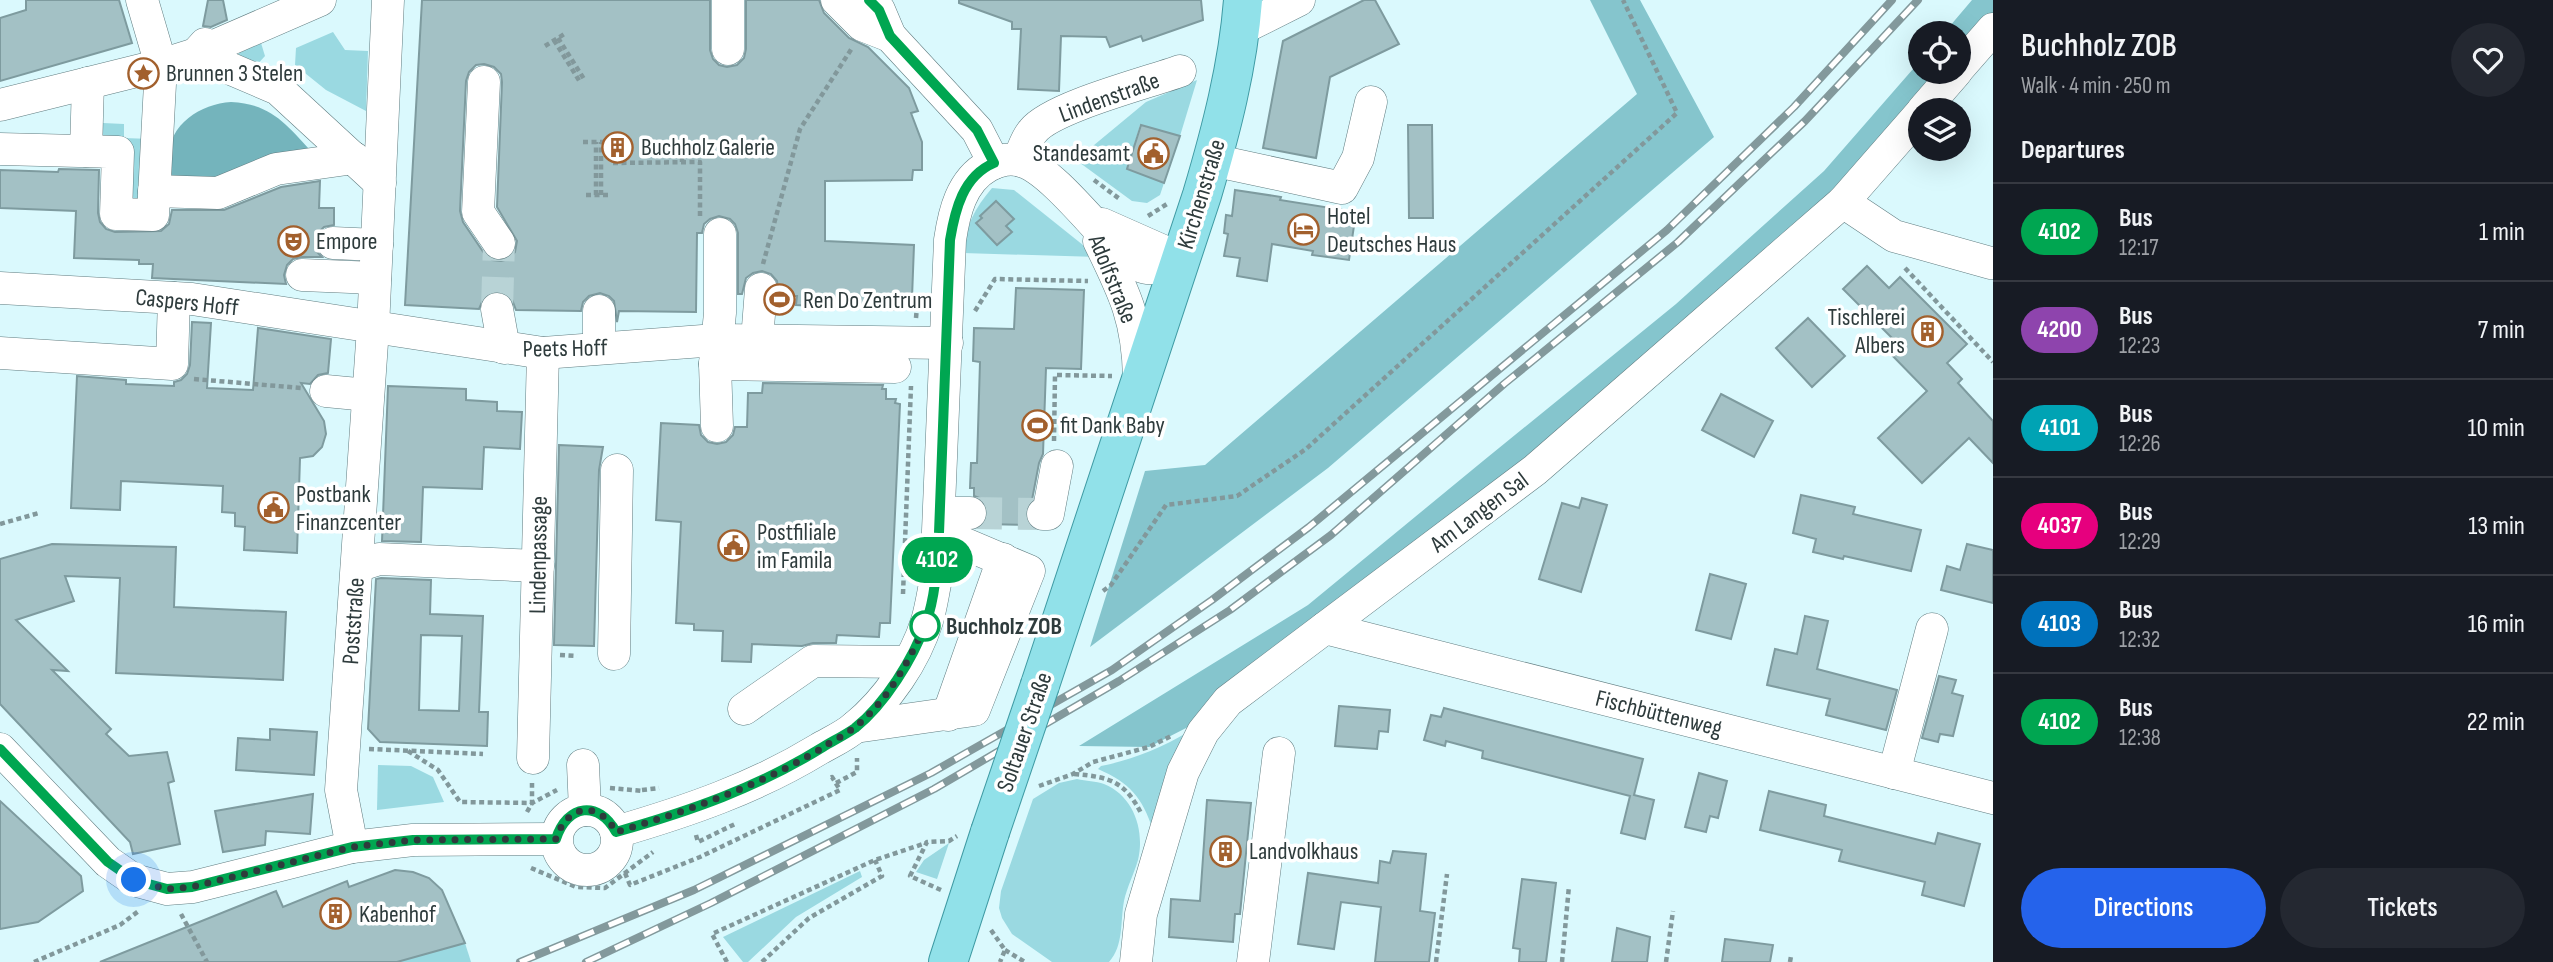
<!DOCTYPE html>
<meta charset="utf-8">
<style>
:root{--surface:#171b24;--page:#242831;--text:#f1f3f6;--muted:#9ea1a6;--line:#363941;--accent:#2563eb}
body{margin:0;font-family:"Sofia Sans Condensed",sans-serif;background:var(--page);color:var(--text);height:100vh;display:flex;flex-direction:column;font-size:26px;white-space:nowrap}
*{box-sizing:border-box;margin:0}
p{font-size:23px;color:var(--muted)}
.icon{flex:none;width:38px;height:38px;fill:none;stroke:currentColor;stroke-width:2;stroke-linecap:round;stroke-linejoin:round}
.map{position:relative;flex:1;overflow:hidden}
.side{display:flex;flex-direction:column;background:var(--surface);width:560px}
.side>*{flex:none}
.badge{padding:0 14px;border-radius:23px;font-size:24px;line-height:46px}
.tools{position:absolute;left:1908px;top:21px;display:grid;gap:14px}
.tools a{display:grid;place-items:center;width:63px;height:63px;border-radius:50%;background:var(--surface);box-shadow:0 7px 28px #0002;font-size:35px}
.you{position:absolute;width:35px;height:35px;margin:-18px;border:5px solid #fff;border-radius:50%;background:#1a73e8;box-shadow:0 0 0 10px #1a73e833}
.map>.badge{position:absolute;translate:-50% -50%;box-shadow:0 0 0 4px #fff}
h2{padding:0 28px;font-size:26px;line-height:63px}
.round{display:grid;place-items:center;flex:none;width:74px;height:74px;border-radius:37px;background:var(--page)}
.headline{display:flex;align-items:center;justify-content:space-between;height:119px;padding:0 28px}
h1{font-size:33px;font-weight:600;line-height:52px}
.action{display:flex;gap:14px;margin-top:auto;padding:14px 28px}
.action a{flex:1;height:80px;border-radius:42px;background:var(--accent);color:#fff;font-size:28px;font-weight:600;line-height:80px;text-align:center}
.action a+a{background:var(--page);color:var(--text)}
ul{padding:0;list-style:none}
li{display:flex;align-items:center;gap:21px;height:98px;padding:0 28px;border-top:2px solid var(--line)}
li div{flex:1}
li b{display:block;font-size:26px}
li em{font-style:normal}
li .badge{min-width:77px;font-weight:700;text-align:center}
main{display:flex;flex:1;min-height:0}
.map>svg:first-child{display:block}
.green{fill:#9ad9e1}
.forest{fill:#85c5cd}
.water{fill:#74b4bc}
.building{fill:#a3c1c5;stroke:#7e9b9f;stroke-width:2;fill-rule:evenodd}
.lines{fill:none;stroke-linecap:round;stroke-linejoin:round}
.minor-tunnel{stroke:#b8d3d6;stroke-width:32;stroke-dasharray:32 16;stroke-linecap:butt}
.minor-casing{stroke:#617d81;stroke-width:33}
.major-casing{stroke:#3e9aa3;stroke-width:40}
.path{stroke:#82989b;stroke-width:4.5;stroke-dasharray:5 3.5;stroke-linecap:butt}
.minor{stroke:#fff;stroke-width:32}
.major{stroke:#91e1e9;stroke-width:38}
.rail-casing{stroke:#83999c;stroke-width:8}
.rail{stroke:#fff;stroke-width:5;stroke-dasharray:16;stroke-linecap:butt}
.major-bridge-casing{stroke:#3e9aa3;stroke-width:40;stroke-linecap:butt}
.major-bridge{stroke:#91e1e9;stroke-width:38}
.line-casing{stroke:#fff;stroke-width:16}
.line{stroke:#00a651;stroke-width:10}
.walk{stroke:#2e3b3c;stroke-width:7;stroke-dasharray:0 12.6}
.stop-dot{fill:#fff;stroke:#00a651;stroke-width:3.5}
.labels{text-anchor:middle;stroke-width:7;stroke-linejoin:round;paint-order:stroke}
.poi-label{font-size:24px;fill:#2e3b3c;stroke:#fff;text-anchor:start}
.street-label{font-size:24px;fill:#2e3b3c;stroke:#fff}
.stop-label{font-size:24px;font-weight:bold;fill:#2e3b3c;stroke:#fff;text-anchor:start}
</style>
<main>
<div class="map">
<svg width="1993" height="962" viewBox="0 0 1993 962">
<rect width="100%" height="100%" fill="#daf9fd"/>
<g class="green">
<path d="M333,32L345,50L368,51L366,111L326,90L295,65L296,48Z"/>
<path d="M261,43L265,56L256,66L239,57V50Z"/>
<path d="M1197,80L1180,136L1140,125L1127,169L1164,183L1160,195L1147,203L1132,201L1076,160L1146,102Z"/>
<path d="M103,123L124,124V138L151,139L148,209L123,208L102,146Z"/>
<path d="M992,188L1014,190L1098,257L963,253C965,226 975,208 992,188Z"/>
<path d="M1188,732L1153,830C1142,797 1130,783 1098,769L1101,766C1132,760 1161,748 1188,732Z"/>
<path d="M378,765L411,766L433,777L444,802L377,810Z"/>
<path d="M1077,779C1086,781 1096,781 1104,784C1134,796 1145,831 1138,860C1134,874 1127,887 1124,901C1120,923 1124,945 1109,962H1052L1012,934L1002,918L999,908L1001,891L1033,799L1059,783Z"/>
<path d="M949,843L937,879L916,872L924,860Z"/>
<path d="M860,871L862,877L796,917L748,962H743L723,937Z"/>
<path d="M465,943L471,962H397Z"/>
</g>
<g class="forest">
<path d="M1590,0H1640L1714,137L1328,468L1090,647L1145,471L1205,465L1637,94Z"/>
<path d="M1972,0H1993V29L1958,69V33H1944Z"/>
<path d="M1920,61V72H1956L1923,110L1535,470L1190,726L1149,747L1079,746L1308,605L1483,461L1676,304L1824,171Z"/>
</g>
<path class="water" d="M231,102C273,104 287,126 314,154L210,187L175,186C173,179 170,172 169,165C164,127 199,104 231,102Z"/>
<g class="building">
<path d="M26,0H119L132,43L0,81V18L26,10Z"/>
<path d="M208,0H223L227,20L211,27L203,26Z"/>
<path d="M422,0H710V50L713,59L719,65L727,67L737,65L744,58L746,49V0H819L824,13L849,38L868,47L909,88L918,111L911,113L922,142V170H913L912,180L825,181V241L914,245L912,298L899,310L796,305L797,296H779L777,281L771,274L762,271L753,273L746,278L742,294H738V233L735,224L730,219L719,216L710,219L704,224L702,233H697L696,312L619,311L617,322L614,301L609,296L600,293L589,296L583,302L581,311L516,310L511,297L504,292L494,291L485,295L479,309L405,305ZM484,64L494,67L501,74L502,82L497,207L517,241L515,252L509,259L501,261L492,260L484,253L463,222L460,211L466,81L469,72L476,65Z"/>
<path d="M959,0H1201L1203,20L1143,41L1141,36L1110,47L1106,37L1061,36L1059,91L1018,89L1021,29H1012V22L959,3Z"/>
<path d="M1364,0H1375L1399,44L1330,77L1316,158L1263,148L1283,41Z"/>
<path d="M1141,125L1180,136L1164,183L1127,169Z"/>
<path d="M1408,125H1432L1433,218H1409Z"/>
<path d="M59,169L99,170L98,213L100,222L106,229L115,232L161,231L169,224L172,210H224L281,187L320,181L319,208H334V225L324,227L317,234L315,243L316,251L322,257H302L293,259L287,265L284,275L286,284L152,278L153,264H139V260L74,258L76,211L0,208V170L58,172Z"/>
<path d="M1235,190L1281,197L1280,200L1356,212L1349,260L1312,255L1313,251L1272,244L1267,281L1237,276L1240,258L1224,256L1228,234L1224,233L1226,215L1232,216Z"/>
<path d="M996,201L1014,219L1006,226L1012,232L997,245L976,223L982,218L980,216Z"/>
<path d="M1867,266L1889,288L1900,277L1967,344L1947,363L1962,379L1958,383L1993,421V463L1969,438L1922,483L1878,438L1927,391L1885,348L1894,340L1843,289Z"/>
<path d="M1016,288L1084,290L1081,369L1046,368L1043,454L1039,463L1032,500L1027,505L1025,513L1029,525L984,524L988,514L986,504L980,498L974,496V488H970L971,463H977L980,362L973,361L974,328L1014,329Z"/>
<path d="M1808,318L1845,356L1812,387L1776,348Z"/>
<path d="M192,322L211,323L207,388L253,390L258,328L331,339L328,373L318,375L310,384L301,383L324,421L326,434L322,447L313,456L300,458L297,553L244,550L245,527L235,526V513L222,512L223,486L121,481L120,510L71,508L77,376L126,380V384L174,386V382L181,380L187,374L190,365Z"/>
<path d="M763,383L883,385L882,389H886V399H896L895,403L900,404L890,623H880L879,637L837,635L836,643H813L802,646L752,644L751,662L722,661L723,631L694,630V624L676,623L681,522L656,520L661,423L699,425L701,435L708,442L717,444L726,442L733,435L735,427H747L748,393H762Z"/>
<path d="M388,386L466,389V400L497,402V411L522,412L520,449L484,447L482,489L423,487L421,542L382,541Z"/>
<path d="M1721,394L1773,421L1754,457L1702,430Z"/>
<path d="M559,445L603,447L599,470L594,646L554,645Z"/>
<path d="M1801,495L1855,507L1853,514L1921,530L1911,571L1844,556L1843,559L1813,552L1816,539L1793,533Z"/>
<path d="M1582,498L1607,505L1581,592L1539,579L1562,503L1579,508Z"/>
<path d="M52,544L176,547L174,607L286,612L283,680L116,673L120,578L65,576L74,601L16,620L68,671L52,670L111,729L106,734L129,756L167,752L174,781L168,783L180,844L133,854L130,842L0,704V559Z"/>
<path d="M1967,544L1993,550V603L1941,590L1947,566L1960,570Z"/>
<path d="M1710,574L1746,584L1731,639L1696,630Z"/>
<path d="M381,578L431,580L430,614L483,616L479,712H488L487,746L380,742L368,729L376,579ZM421,635L462,636L459,711L419,710Z"/>
<path d="M1805,616L1828,621L1817,669L1897,690L1886,730L1826,715L1830,699L1767,685L1775,649L1797,654Z"/>
<path d="M1939,676L1956,680L1952,693L1963,696L1953,736L1940,734L1938,742L1922,738Z"/>
<path d="M1339,706L1390,710L1388,732L1379,731L1377,749L1335,746Z"/>
<path d="M1444,708L1643,759L1634,795L1654,800L1645,839L1621,833L1630,796L1482,758L1483,751L1446,741L1445,746L1424,740L1431,715L1441,717Z"/>
<path d="M270,729L317,732L314,775L236,770L238,738L270,740Z"/>
<path d="M1699,773L1727,781L1718,818L1710,816L1706,832L1685,827Z"/>
<path d="M1769,791L1826,805L1824,816L1935,844L1938,833L1980,844L1964,906L1922,895L1925,882L1839,861L1842,850L1760,830Z"/>
<path d="M313,794L310,834L266,831L265,845L223,852L215,811Z"/>
<path d="M1207,800L1251,803L1240,914H1235L1233,942L1169,937L1171,899L1200,901Z"/>
<path d="M0,801L81,876L83,891L38,922L0,929Z"/>
<path d="M1393,851L1426,854L1420,911L1435,913L1429,962H1375L1381,907L1341,902L1334,949L1298,944L1308,873L1378,883L1380,861L1390,863Z"/>
<path d="M395,870L413,872L429,878L442,890L465,943L397,962H100L276,891L283,907L347,881L349,887Z"/>
<path d="M1522,879L1556,883L1546,962H1519L1520,949L1513,948Z"/>
<path d="M1617,928L1650,937L1647,962H1612Z"/>
<path d="M1725,939L1773,945L1770,962H1722Z"/>
</g>
<g class="lines">
<g class="minor-tunnel">
<path d="M497,309L499,243"/>
<path d="M970,513L1043,514"/>
</g>
<defs>
<g id="minor">
<path d="M728,0V49"/>
<path d="M837,0L862,25L890,36"/>
<path d="M869,0L879,10L890,36L977,130L994,163"/>
<path d="M1241,29L1299,0"/>
<path d="M205,44L196,54L278,89L380,183"/>
<path d="M1958,69L1993,29"/>
<path d="M484,82L478,212L499,243"/>
<path d="M0,105L161,65L196,54L320,0"/>
<path d="M1923,110L1956,72"/>
<path d="M0,149L118,152L116,214L153,215L161,65L142,0"/>
<path d="M86,151L88,83"/>
<path d="M1018,160C1023,151 1026,138 1033,131C1052,107 1147,83 1180,71"/>
<path d="M1212,160L1342,188L1358,158L1371,102"/>
<path d="M154,191L218,193L276,169L354,158"/>
<path d="M1843,202L1894,236L1991,263"/>
<path d="M1102,224L1181,259"/>
<path d="M1099,241C1124,292 1138,319 1139,378"/>
<path d="M333,243L377,245"/>
<path d="M302,275L375,278"/>
<path d="M0,288L192,299L543,353L716,340L947,343"/>
<path d="M497,309L504,348"/>
<path d="M757,340L761,289"/>
<path d="M599,348V311"/>
<path d="M0,353L172,364L174,298"/>
<path d="M715,364L895,367"/>
<path d="M326,391L368,395"/>
<path d="M717,426L715,364L720,313V234"/>
<path d="M940,513H970"/>
<path d="M1043,514H1048L1057,466"/>
<path d="M357,566L379,559L538,566"/>
<path d="M1325,628L1993,798"/>
<path d="M614,654L617,470"/>
<path d="M744,709L813,661L908,662"/>
<path d="M948,715L1003,559"/>
<path d="M855,727L974,710L1029,571L939,533"/>
<path d="M0,749L108,862L134,880L167,889L193,887L352,847L413,840L556,839"/>
<path d="M533,758L543,353"/>
<path d="M583,765L585,810"/>
<path d="M1894,773L1932,629"/>
<circle cx="587" cy="840" r="30"/>
<path d="M616,832C688,811 755,788 819,749C831,742 845,736 855,727C887,701 915,660 927,621C931,608 933,593 936,579L950,240C954,213 961,181 988,166C998,160 1012,157 1024,162C1050,171 1090,221 1111,242C1119,250 1129,262 1140,266C1153,272 1169,264 1181,259"/>
<path d="M352,847L341,790L373,328L388,0"/>
<path d="M1136,962L1141,914L1183,772L1203,732L1228,701L1535,470L1843,202L1920,114"/>
<path d="M1253,962L1279,753"/>
</g>
<g id="major">
<path d="M1040,685L1202,195C1221,131 1238,66 1243,0"/>
<path d="M948,962L990,832"/>
</g>
</defs>
<use href="#minor" class="minor-casing"/>
<use href="#major" class="major-casing"/>
<g class="path">
<path d="M558,38L584,79"/>
<path d="M554,40L580,82"/>
<path d="M545,46L566,33"/>
<path d="M583,142H613"/>
<path d="M682,162V147"/>
<path d="M613,163L700,162V217"/>
<path d="M1094,180L1121,200"/>
<path d="M586,195H611"/>
<path d="M596,195V142"/>
<path d="M601,195V142"/>
<path d="M1148,216L1167,204"/>
<path d="M763,264L800,129L852,48"/>
<path d="M1905,268L1993,362"/>
<path d="M975,311L995,279L1088,281"/>
<path d="M916,318L918,295"/>
<path d="M194,379L301,388"/>
<path d="M1054,441L1055,375L1112,376"/>
<path d="M0,524L39,513"/>
<path d="M1103,591L1111,585L1166,505L1237,496L1306,449L1677,113L1623,0"/>
<path d="M903,594L911,386"/>
<path d="M560,655L577,656"/>
<path d="M369,749L483,754"/>
<path d="M408,751L438,770L460,802L532,803L557,790"/>
<path d="M1074,774C1110,777 1125,781 1142,815"/>
<path d="M836,783L857,772V758"/>
<path d="M1039,786L1073,774L1093,762L1149,747L1171,736"/>
<path d="M610,788L643,791"/>
<path d="M642,790L659,788"/>
<path d="M527,812L532,803V783"/>
<path d="M696,835L698,842L735,824"/>
<path d="M531,868L576,887L605,888L653,852"/>
<path d="M625,873L630,885L700,857L840,790L832,777L828,779"/>
<path d="M941,890L910,876L927,842L949,841L957,836"/>
<path d="M181,914L207,962"/>
<path d="M991,930L1005,950L1000,962"/>
<path d="M1005,950L1025,962"/>
<path d="M34,962L120,925L140,910"/>
<path d="M727,962L712,934L875,860L926,843"/>
<path d="M762,962L809,918L882,876L875,860"/>
<path d="M1436,962L1447,874"/>
<path d="M1562,962L1569,886"/>
<path d="M1666,962L1673,911"/>
<path d="M1790,962L1791,956"/>
</g>
<use href="#minor" class="minor"/>
<use href="#major" class="major"/>
<defs>
<g id="rail">
<path d="M520,962L694,890L931,773L1112,670L1212,600L1309,527L1667,230L1794,107L1892,0"/>
<path d="M586,962L711,903L934,789L1119,681L1230,610L1331,535L1504,384L1678,242L1805,121L1918,0"/>
</g>
</defs>
<use href="#rail" class="rail-casing"/>
<use href="#rail" class="rail"/>
<defs>
<path id="major-bridge" d="M990,832L1040,685"/>
</defs>
<use href="#major-bridge" class="major-bridge-casing"/>
<use href="#major-bridge" class="major-bridge"/>
</g>
<g class="lines">
<defs>
<path id="line" d="M0,749L108,862L134,880L167,889L192,887L352,847L413,840L556,839C567,804 599,800 616,832C690,811 757,788 823,747C833,741 845,735 855,728C885,704 913,659 926,623C936,595 937,563 939,533L950,240C955,210 963,176 994,163L977,130L890,36L879,10L869,0"/>
</defs>
<use href="#line" class="line-casing"/>
<use href="#line" class="line"/>
<path class="walk" d="M134,880L167,889L192,887L352,847L413,840L556,839C567,804 599,800 616,832C687,811 754,788 819,750C830,742 844,736 855,727C889,700 909,660 927,622L925,626"/>
</g>
<defs>
<symbol id="sight-ring" viewBox="-11 -11 22 22"><circle r="9.5" fill="#fff" stroke="#a2602d" stroke-width="1.5"/><path d="M0-6L1.8-2.2L6-1.7L2.9 1.2L3.7 5.4L0 3.3L-3.7 5.4L-2.9 1.2L-6-1.7L-1.8-2.2Z" fill="#a2602d"/></symbol>
<symbol id="building-ring" viewBox="-11 -11 22 22"><circle r="9.5" fill="#fff" stroke="#a2602d" stroke-width="1.5"/><path d="M-4-6H4V6H1V3H-1V6H-4ZM-2.5-4.3h1.7v1.8h-1.7ZM.8-4.3h1.7v1.8H.8ZM-2.5-1h1.7V.8h-1.7ZM.8-1h1.7V.8H.8Z" fill="#a2602d"/></symbol>
<symbol id="civic-ring" viewBox="-11 -11 22 22"><circle r="9.5" fill="#fff" stroke="#a2602d" stroke-width="1.5"/><path d="M-.6-6.5H3V-4.5H.6V-3L4-1V1h2V6H-6V1h2V-1L-.6-3ZM-1.2 2.5V6h2.4V2.5Z" fill="#a2602d"/></symbol>
<symbol id="hotel-ring" viewBox="-11 -11 22 22"><circle r="9.5" fill="#fff" stroke="#a2602d" stroke-width="1.5"/><path d="M-6-4.5h1.5V1H6V5H4.5V3h-9V5H-6ZM-4 0a1.8 1.8 0 1 1 3.6 0ZM.5 0V-2.5h3Q6-2.5 6 0Z" fill="#a2602d"/></symbol>
<symbol id="theatre-ring" viewBox="-11 -11 22 22"><circle r="9.5" fill="#fff" stroke="#a2602d" stroke-width="1.5"/><path d="M-5-5.5Q0-4 5-5.5V0Q5 5 0 6Q-5 5-5 0ZM-3.3-2.5H-1v1.5H-3.3ZM1-2.5H3.3v1.5H1ZM-2.8 1Q0 5.5 2.8 1Z" fill="#a2602d"/></symbol>
<symbol id="stadium-ring" viewBox="-11 -11 22 22"><circle r="9.5" fill="#fff" stroke="#a2602d" stroke-width="1.5"/><path d="M0-5a6.5 5 0 1 0 0 10a6.5 5 0 1 0 0-10ZM-3.5-1.8h7v3.6h-7Z" fill="#a2602d"/></symbol>
</defs>
<g fill-rule="evenodd">
<use href="#sight-ring" x="126" y="56" width="35" height="35"/>
<use href="#building-ring" x="600" y="130" width="35" height="35"/>
<use href="#civic-ring" x="1136" y="136" width="35" height="35"/>
<use href="#hotel-ring" x="1286" y="212" width="35" height="35"/>
<use href="#theatre-ring" x="276" y="224" width="35" height="35"/>
<use href="#stadium-ring" x="762" y="282" width="35" height="35"/>
<use href="#building-ring" x="1910" y="314" width="35" height="35"/>
<use href="#stadium-ring" x="1020" y="408" width="35" height="35"/>
<use href="#civic-ring" x="256" y="490" width="35" height="35"/>
<use href="#civic-ring" x="716" y="528" width="35" height="35"/>
<use href="#building-ring" x="1208" y="834" width="35" height="35"/>
<use href="#building-ring" x="318" y="896" width="35" height="35"/>
</g>
<circle class="stop-dot" cx="925" cy="626" r="14"/>
<g class="labels">
<g class="poi-label">
<text x="166" y="81">Brunnen 3 Stelen</text>
<text x="641" y="155">Buchholz Galerie</text>
<text x="1130" y="161" text-anchor="end">Standesamt</text>
<text x="1327" y="224">Hotel<tspan x="1327" dy="28">Deutsches Haus</tspan></text>
<text x="316" y="249">Empore</text>
<text x="803" y="308">Ren Do Zentrum</text>
<text x="1905" y="325" text-anchor="end">Tischlerei<tspan x="1905" dy="28">Albers</tspan></text>
<text x="1060" y="433">fit Dank Baby</text>
<text x="296" y="502">Postbank<tspan x="296" dy="28">Finanzcenter</tspan></text>
<text x="757" y="540">Postfiliale<tspan x="757" dy="28">im Famila</tspan></text>
<text x="1249" y="859">Landvolkhaus</text>
<text x="359" y="922">Kabenhof</text>
</g>
<g class="street-label">
<text transform="translate(1109 97) rotate(-20)" y="8">Lindenstraße</text>
<text transform="translate(1201 194) rotate(-73)" y="8">Kirchenstraße</text>
<text transform="translate(1113 279) rotate(68)" y="8">Adolfstraße</text>
<text transform="translate(187 302) rotate(6)" y="8">Caspers Hoff</text>
<text transform="translate(565 348) rotate(-1)" y="8">Peets Hoff</text>
<text transform="translate(1479 512) rotate(-37)" y="8">Am Langen Sal</text>
<text transform="translate(538 555) rotate(-89)" y="8">Lindenpassage</text>
<text transform="translate(353 621) rotate(-86)" y="8">Poststraße</text>
<text transform="translate(1659 713) rotate(14)" y="8">Fischbüttenweg</text>
<text transform="translate(1024 732) rotate(-71)" y="8">Soltauer Straße</text>
</g>
<g class="stop-label">
<text x="946" y="634">Buchholz ZOB</text>
</g>
</g>
</svg>
<div class="tools">
<a><svg class="icon" aria-label="locate" viewBox="0 0 24 24"><circle cx="12" cy="12" r="6"/><path d="M12 2v4M12 18v4M2 12h4M18 12h4"/></svg></a>
<a><svg class="icon" aria-label="layers" viewBox="0 0 24 24"><path d="M12 4l9 5-9 5-9-5zM3 14l9 5 9-5"/></svg></a>
</div>
<div class="you" style="left:134px;top:880px"></div>
<b class="badge" style="left:937px;top:560px;background:#00a651;color:#fff">4102</b>
</div>
<section class="side">
<div class="headline"><div><h1>Buchholz ZOB</h1><p>Walk · 4 min · 250 m</p></div><a class="round"><svg class="icon" aria-label="heart" viewBox="0 0 24 24"><path d="M12 20l-8-8c-3-5 5-10 8-4 3-6 11-1 8 4z"/></svg></a></div>
<h2>Departures</h2>
<ul>
<li><span class="badge" style="background:#00a651;color:#fff">4102</span><div><b>Bus</b><p>12:17</p></div><em>1 min</em></li>
<li><span class="badge" style="background:#8e44ad;color:#fff">4200</span><div><b>Bus</b><p>12:23</p></div><em>7 min</em></li>
<li><span class="badge" style="background:#00a3b4;color:#fff">4101</span><div><b>Bus</b><p>12:26</p></div><em>10 min</em></li>
<li><span class="badge" style="background:#e6007e;color:#fff">4037</span><div><b>Bus</b><p>12:29</p></div><em>13 min</em></li>
<li><span class="badge" style="background:#0072bc;color:#fff">4103</span><div><b>Bus</b><p>12:32</p></div><em>16 min</em></li>
<li><span class="badge" style="background:#00a651;color:#fff">4102</span><div><b>Bus</b><p>12:38</p></div><em>22 min</em></li>
</ul>
<div class="action"><a>Directions</a><a>Tickets</a></div>
</section>
</main>
